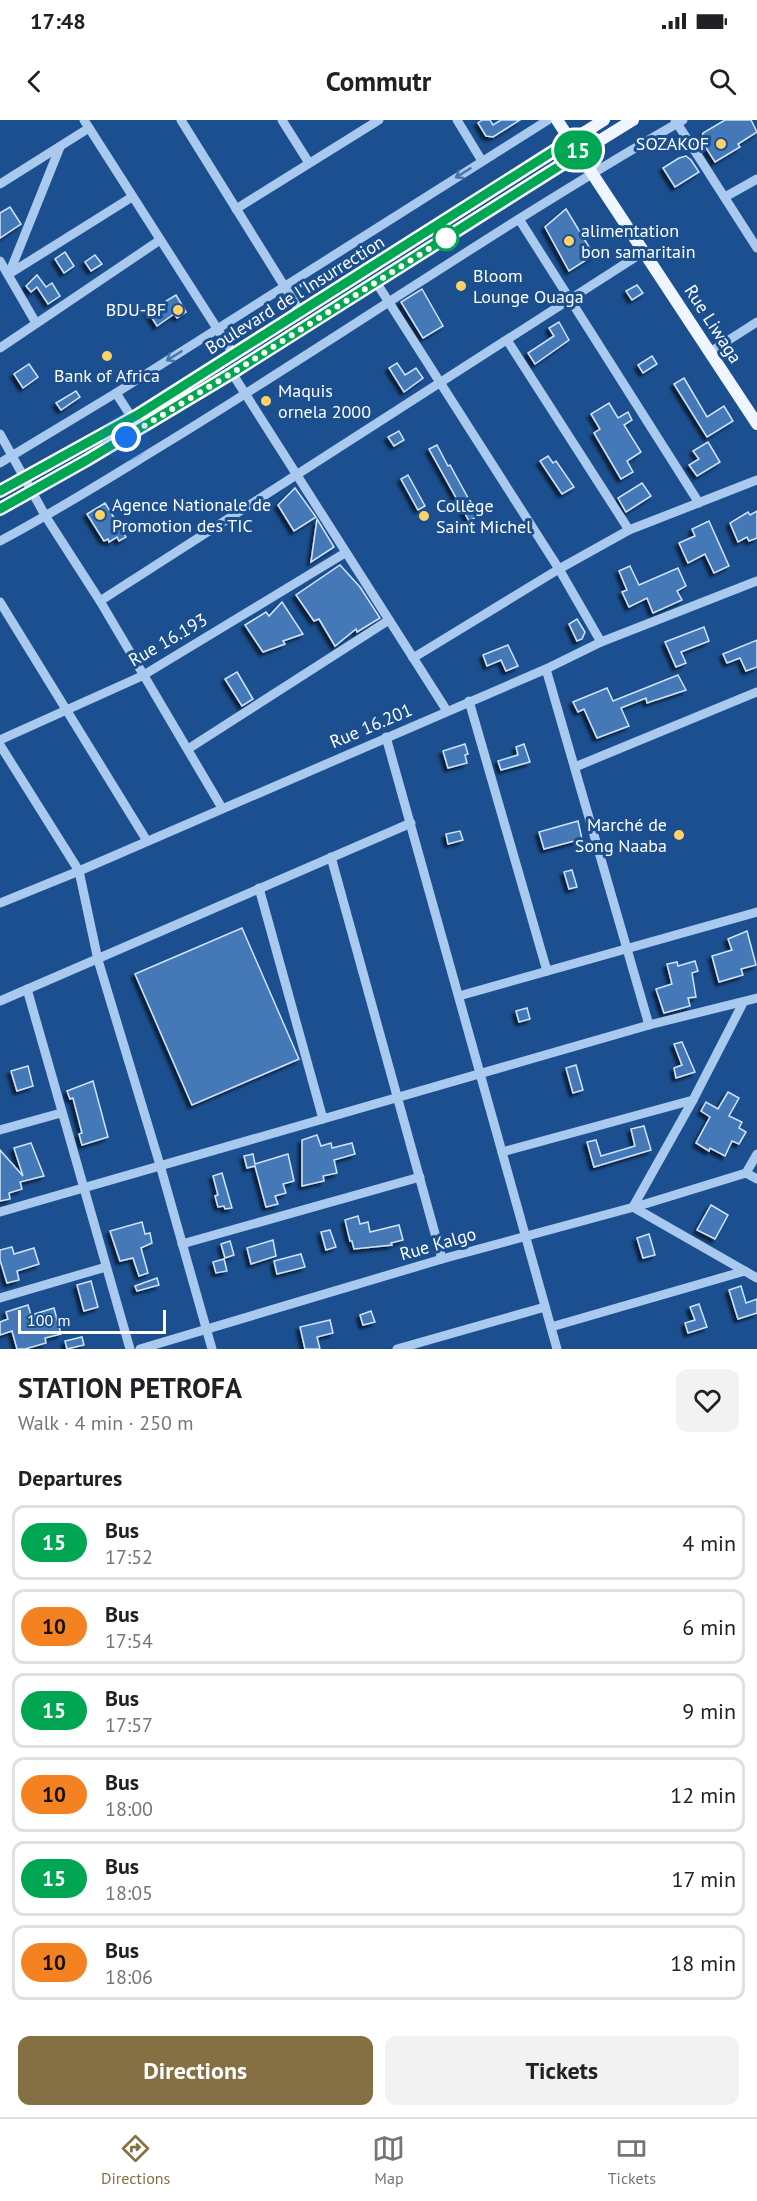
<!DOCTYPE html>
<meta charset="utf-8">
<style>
:root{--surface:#fff;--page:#f2f2f2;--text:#202124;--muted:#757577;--line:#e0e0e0;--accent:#847042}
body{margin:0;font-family:"PT Sans",sans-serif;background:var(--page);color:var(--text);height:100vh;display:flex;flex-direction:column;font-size:22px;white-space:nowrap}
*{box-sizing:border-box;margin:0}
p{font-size:20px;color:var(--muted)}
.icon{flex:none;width:33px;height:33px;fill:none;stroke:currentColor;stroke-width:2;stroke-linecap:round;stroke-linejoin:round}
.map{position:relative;height:1229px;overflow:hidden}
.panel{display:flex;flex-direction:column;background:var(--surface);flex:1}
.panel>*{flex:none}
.badge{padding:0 12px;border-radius:20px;font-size:21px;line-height:39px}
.scale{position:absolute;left:18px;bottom:15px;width:148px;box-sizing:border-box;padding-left:6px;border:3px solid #fff;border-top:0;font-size:16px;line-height:21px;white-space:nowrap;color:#fff;-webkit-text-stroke:4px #1b4f8f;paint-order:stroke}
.you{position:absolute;width:30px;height:30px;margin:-15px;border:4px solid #fff;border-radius:50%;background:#1a73e8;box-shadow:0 0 0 9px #1a73e833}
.map>.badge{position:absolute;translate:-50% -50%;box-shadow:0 0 0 3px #fff}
h2{padding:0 18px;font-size:22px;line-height:54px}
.round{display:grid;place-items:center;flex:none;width:63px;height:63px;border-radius:12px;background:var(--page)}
.headline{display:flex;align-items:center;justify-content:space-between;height:102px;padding:0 18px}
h1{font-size:28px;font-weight:600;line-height:45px}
.primary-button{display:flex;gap:12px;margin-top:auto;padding:12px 18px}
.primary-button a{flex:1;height:69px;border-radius:12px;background:var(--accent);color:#fff;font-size:24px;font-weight:600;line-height:69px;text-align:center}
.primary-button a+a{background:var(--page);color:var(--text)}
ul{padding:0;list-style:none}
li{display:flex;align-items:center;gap:18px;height:75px;margin:0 12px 9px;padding:0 6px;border:3px solid var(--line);border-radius:12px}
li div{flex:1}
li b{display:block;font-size:22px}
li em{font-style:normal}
li .badge{min-width:66px;font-weight:700;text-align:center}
.status{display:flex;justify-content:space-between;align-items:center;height:42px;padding:0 30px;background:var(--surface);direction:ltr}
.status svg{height:16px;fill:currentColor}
header{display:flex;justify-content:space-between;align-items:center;height:78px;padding:0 18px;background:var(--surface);font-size:27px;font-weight:600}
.tab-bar{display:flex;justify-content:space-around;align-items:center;height:84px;border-top:2px solid var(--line);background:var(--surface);font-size:16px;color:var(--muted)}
.tab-bar a{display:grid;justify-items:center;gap:3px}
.tab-bar .selected{color:var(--accent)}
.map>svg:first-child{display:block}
.building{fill:#4478b7;stroke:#cfe3fa;stroke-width:1.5;filter:url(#shadow)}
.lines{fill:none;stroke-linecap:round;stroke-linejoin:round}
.minor{stroke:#a9c9ee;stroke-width:9}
.major{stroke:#f0f6ff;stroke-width:12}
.oneway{stroke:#4674ac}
.line-casing{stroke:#fff;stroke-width:14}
.line{stroke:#00a651;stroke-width:9}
.walk{stroke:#fff;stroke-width:6;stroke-dasharray:0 10.8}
.poi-dot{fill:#ffd166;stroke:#1b4f8f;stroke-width:2}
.stop-dot{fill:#fff;stroke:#00a651;stroke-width:3}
.labels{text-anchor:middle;stroke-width:6;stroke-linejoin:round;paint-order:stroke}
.poi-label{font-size:18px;fill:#fff;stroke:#1b4f8f;text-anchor:start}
.street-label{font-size:18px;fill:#fff;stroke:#1b4f8f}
</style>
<div class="status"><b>17:48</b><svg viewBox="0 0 49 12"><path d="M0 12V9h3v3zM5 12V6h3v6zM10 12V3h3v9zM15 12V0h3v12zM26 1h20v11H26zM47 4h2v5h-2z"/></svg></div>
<header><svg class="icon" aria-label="back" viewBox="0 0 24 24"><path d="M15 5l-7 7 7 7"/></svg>Commutr<svg class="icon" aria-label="search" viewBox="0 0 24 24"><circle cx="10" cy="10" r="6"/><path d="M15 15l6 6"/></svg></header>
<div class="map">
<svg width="757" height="1229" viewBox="0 0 757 1229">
<defs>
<filter id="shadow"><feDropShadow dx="-3.5" dy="3.5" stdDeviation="1.5" flood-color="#0009"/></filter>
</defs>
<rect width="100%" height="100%" fill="#1b4f8f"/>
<g class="building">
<path d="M482,0H490L493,5L501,0H520L493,17L486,16L478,3Z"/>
<path d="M725,0H751L757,12L738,24L740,27L715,42L701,20L703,13Z"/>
<path d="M686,36L691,40L699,52L675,67L663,48L679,38Z"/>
<path d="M10,87L21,104L0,118V93Z"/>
<path d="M566,89L594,135L569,151L545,107Z"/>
<path d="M65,132L74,146L64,153L55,139Z"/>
<path d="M95,135L102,144L91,151L85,142Z"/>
<path d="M37,155L46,167L52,163L60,176L48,184L37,167L31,172L26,166Z"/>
<path d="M637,165L643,173L632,180L626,171Z"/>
<path d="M422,169L443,206L423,218L401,182Z"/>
<path d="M176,175L186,192L177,198L174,194L157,206L148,192Z"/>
<path d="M559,202L569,220L535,244L528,233L554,216L549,208Z"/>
<path d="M652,236L657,244L643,253L638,245Z"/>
<path d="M397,243L405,255L416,248L423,258L404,272L389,248Z"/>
<path d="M29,244L38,257L23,268L14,254Z"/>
<path d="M684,258L707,297L724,286L733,301L707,317L674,264Z"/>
<path d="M76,271L80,277L61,290L56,283Z"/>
<path d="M609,283L618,298L628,292L632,300L624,305L641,332L627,341L633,352L621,359L594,313L600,309L591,294Z"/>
<path d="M399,311L404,320L394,326L388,317Z"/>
<path d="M708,322L720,342L697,356L689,345L699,339L693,331Z"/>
<path d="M437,325L448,346L450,345L478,396L469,401L429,329Z"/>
<path d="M548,336L553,343L556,341L574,367L562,374L540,341Z"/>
<path d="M408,355L425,386L418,390L401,359Z"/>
<path d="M642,363L651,376L626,392L618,378Z"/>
<path d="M295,368L316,397L294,411L278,385Z"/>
<path d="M105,383L126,417L119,421L117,417L109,422L108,419L104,421L87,394Z"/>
<path d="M757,391V418L749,421L747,417L738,422L730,403L748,392L750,395Z"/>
<path d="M317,399L334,427L311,442Z"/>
<path d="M709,401L729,446L714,453L705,434L688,443L679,423L695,416L692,409Z"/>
<path d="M340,445L360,467L380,498L357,512L356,509L335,526L319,499L314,501L296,475Z"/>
<path d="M630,446L639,465L678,448L686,466L677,471L682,480L653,493L647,478L629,487L622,472L627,470L619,451Z"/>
<path d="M282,482L303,514L283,521L285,524L263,532L245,505L266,492L269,496Z"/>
<path d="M577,499L585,512L582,519L577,521L569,504Z"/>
<path d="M704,507L709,521L681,532L686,543L676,547L665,522Z"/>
<path d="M757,520V547L746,551L740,538L727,543L723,534Z"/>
<path d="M508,525L518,546L506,551L501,540L487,546L483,535Z"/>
<path d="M237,552L253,579L242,586L225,559Z"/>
<path d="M678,555L686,570L647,583L646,578L621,588L629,606L597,618L584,589L578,592L573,582L607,568L613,581Z"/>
<path d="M465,624L468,634L465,635L467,643L448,648L443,631Z"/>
<path d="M524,624L530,642L501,650L498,641L518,635L516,627Z"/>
<path d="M578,701L582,719L544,729L539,712Z"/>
<path d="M460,711L463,720L448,724L446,714Z"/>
<path d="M572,750L577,767L569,769L564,752Z"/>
<path d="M242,808L299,939L192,985L135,854Z"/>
<path d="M747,811L756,845L741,849L743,855L719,862L712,836L732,830L728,819Z"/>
<path d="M695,841L698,851L692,853L696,877L688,878L690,886L664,893L656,869L672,864L667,844L677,842L678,846Z"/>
<path d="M527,888L530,899L519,902L516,891Z"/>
<path d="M682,922L695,952L676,958L674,948L682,945L674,924Z"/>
<path d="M576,945L583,970L573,973L566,948Z"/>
<path d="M28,946L33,966L17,971L11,951Z"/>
<path d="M93,961L108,1017L82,1025L79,1014L82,1013L73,978L70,979L67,971Z"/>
<path d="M728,972L739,978L729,996L742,1002L739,1008L746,1012L739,1024L732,1021L725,1036L710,1028L709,1031L696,1023L710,997L701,991L706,982L718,989Z"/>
<path d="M644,1006L651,1030L594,1047L587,1022L596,1020L601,1036L635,1026L631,1009Z"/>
<path d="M317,1015L321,1026L331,1023L332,1028L352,1023L355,1034L334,1040L337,1053L323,1056L324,1061L302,1066V1020Z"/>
<path d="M31,1023L44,1056L20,1062L22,1069L9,1073L10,1079L0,1081V1030L23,1056L14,1028Z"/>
<path d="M253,1034L255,1044L288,1034L294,1061L283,1064L286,1073L275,1076L278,1084L266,1087L255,1046L247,1048L244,1036Z"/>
<path d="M222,1053L232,1088L225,1089L224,1086L218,1087L215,1076L218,1075L213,1056Z"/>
<path d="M711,1085L728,1095L715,1119L697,1110Z"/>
<path d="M358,1096L360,1104L368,1102L370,1112L399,1105L403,1120L391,1123L392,1125L354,1129L352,1121H350L345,1100Z"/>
<path d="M142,1102L145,1114L150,1113L152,1123L141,1128L148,1153L139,1156L133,1138L120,1141L110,1111Z"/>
<path d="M330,1110L336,1127L326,1130L321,1112Z"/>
<path d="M649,1114L655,1135L643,1138L637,1118Z"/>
<path d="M273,1120L276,1136L251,1144L247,1128Z"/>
<path d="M230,1121L234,1135L225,1138L221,1124Z"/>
<path d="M12,1127L14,1134L34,1128L39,1144L17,1151L19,1160L7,1163L0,1140V1130Z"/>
<path d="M301,1134L305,1147L277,1154L274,1141Z"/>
<path d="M224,1139L227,1151L216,1153L213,1142Z"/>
<path d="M157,1158L159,1165L137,1171L135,1166Z"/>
<path d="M91,1161L98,1187L84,1191L77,1165Z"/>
<path d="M741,1166L746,1183L757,1179V1193L738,1199L729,1170Z"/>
<path d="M699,1184L707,1207L688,1213L685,1203L695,1200L690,1187Z"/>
<path d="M28,1185L31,1195L54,1188L61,1214L45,1218L46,1223L25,1229H17L12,1211L0,1215V1202L8,1199L6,1192Z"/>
<path d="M371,1191L375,1202L363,1205L360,1195Z"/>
<path d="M330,1200L333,1213L317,1217L320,1229H305L300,1207Z"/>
<path d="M82,1217L84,1225L67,1229L65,1221Z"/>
</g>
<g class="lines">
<g class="minor">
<path d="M84,0L234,235"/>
<path d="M181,0L301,193"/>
<path d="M282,0L309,43"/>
<path d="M457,0L482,41"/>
<path d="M675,0L757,128"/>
<path d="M0,64L89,8"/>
<path d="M725,77L757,59"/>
<path d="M236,89L379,0"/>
<path d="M519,99L699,383"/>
<path d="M0,141L36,203"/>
<path d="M9,154L132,77"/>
<path d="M9,154L60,27"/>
<path d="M376,162L559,449L601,522"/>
<path d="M507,220L629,410"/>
<path d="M0,228L160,120"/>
<path d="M710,232L757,202"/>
<path d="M232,253L447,591"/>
<path d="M116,273L132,298"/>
<path d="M0,314L46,397L100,481L222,688"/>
<path d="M0,343L116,273L548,0"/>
<path d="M0,421C57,391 112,356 168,322C341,216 507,101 683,0"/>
<path d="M100,481L645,131"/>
<path d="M0,482L147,721"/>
<path d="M413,538L559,449L629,410L757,360"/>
<path d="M546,549L649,905"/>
<path d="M469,581L547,851"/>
<path d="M386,617L557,1229"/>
<path d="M0,620L142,556L345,433"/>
<path d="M0,625L79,751L98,840L160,1045L212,1229"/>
<path d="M188,629L389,500"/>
<path d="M575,647L757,572"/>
<path d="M331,737L442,1139"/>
<path d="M259,768L323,999"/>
<path d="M0,783L79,751L546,549L601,522L757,461"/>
<path d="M27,869L130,1229"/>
<path d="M459,876L757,792"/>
<path d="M0,881L411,703"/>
<path d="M743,883L693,980L633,1087L757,1158"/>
<path d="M0,1010L61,993"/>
<path d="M502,1032L693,980"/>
<path d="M746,1053L757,1034"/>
<path d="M746,1053L757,1059"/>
<path d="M0,1092L649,905L757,878"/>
<path d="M182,1124L420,1057"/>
<path d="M0,1178L106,1147"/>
<path d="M551,1207L745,1151"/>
<path d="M140,1229L442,1139L645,1084L746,1053"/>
<path d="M397,1229L545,1187"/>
</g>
<g class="major">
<path d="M557,0L757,304"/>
<path d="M0,371L139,294L604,0"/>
<path d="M0,389C217,269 422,130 633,0"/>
</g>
</g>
<defs><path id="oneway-shaft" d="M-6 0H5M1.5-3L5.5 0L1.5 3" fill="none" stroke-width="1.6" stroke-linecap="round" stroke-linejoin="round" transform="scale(1.5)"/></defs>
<g class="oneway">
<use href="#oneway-shaft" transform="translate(463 53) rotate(148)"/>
<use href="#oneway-shaft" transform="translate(174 236) rotate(148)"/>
</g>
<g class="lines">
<defs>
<path id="line" d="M0,371L139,294L571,20L580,33L232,253L87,340L0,389"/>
</defs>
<use href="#line" class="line-casing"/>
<use href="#line" class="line"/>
<path class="walk" d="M126,317L232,253L446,118"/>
</g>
<g class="poi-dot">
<circle cx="721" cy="24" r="6"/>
<circle cx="569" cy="121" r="6"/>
<circle cx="461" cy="166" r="6"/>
<circle cx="178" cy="190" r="6"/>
<circle cx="107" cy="236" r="6"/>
<circle cx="266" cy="281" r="6"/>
<circle cx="100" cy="395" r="6"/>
<circle cx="424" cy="396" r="6"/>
<circle cx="679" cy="715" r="6"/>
</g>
<circle class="stop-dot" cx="446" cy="118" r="12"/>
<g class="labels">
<g class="poi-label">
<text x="709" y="30" text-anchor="end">SOZAKOF</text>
<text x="581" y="117">alimentation<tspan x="581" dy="21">bon samaritain</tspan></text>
<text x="473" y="162">Bloom<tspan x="473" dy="21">Lounge Ouaga</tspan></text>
<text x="166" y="196" text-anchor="end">BDU-BF</text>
<text x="107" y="262" text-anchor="middle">Bank of Africa</text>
<text x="278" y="277">Maquis<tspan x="278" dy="21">ornela 2000</tspan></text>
<text x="112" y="391">Agence Nationale de<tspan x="112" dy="21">Promotion des TIC</tspan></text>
<text x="436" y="392">Collège<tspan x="436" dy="21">Saint Michel</tspan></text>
<text x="667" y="711" text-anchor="end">Marché de<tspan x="667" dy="21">Song Naaba</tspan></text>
</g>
<g class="street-label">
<text transform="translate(295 175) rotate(-32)" y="6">Boulevard de l'Insurrection</text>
<text transform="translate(713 204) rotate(57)" y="6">Rue Liwaga</text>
<text transform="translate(168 520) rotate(-30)" y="6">Rue 16.193</text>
<text transform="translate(371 606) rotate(-23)" y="6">Rue 16.201</text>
<text transform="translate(438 1124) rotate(-16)" y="6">Rue Kalgo</text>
</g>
</g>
</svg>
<div class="scale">100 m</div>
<div class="you" style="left:126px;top:317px"></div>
<b class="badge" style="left:578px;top:30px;background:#00a651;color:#fff">15</b>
</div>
<section class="panel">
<div class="headline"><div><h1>STATION PETROFA</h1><p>Walk · 4 min · 250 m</p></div><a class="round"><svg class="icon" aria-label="heart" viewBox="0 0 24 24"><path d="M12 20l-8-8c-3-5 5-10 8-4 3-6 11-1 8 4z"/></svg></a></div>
<h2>Departures</h2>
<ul>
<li><span class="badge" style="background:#00a651;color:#fff">15</span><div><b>Bus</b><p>17:52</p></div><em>4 min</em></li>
<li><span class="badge" style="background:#f58220;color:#111">10</span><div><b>Bus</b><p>17:54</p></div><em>6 min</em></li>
<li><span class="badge" style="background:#00a651;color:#fff">15</span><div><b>Bus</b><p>17:57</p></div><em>9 min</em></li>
<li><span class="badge" style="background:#f58220;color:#111">10</span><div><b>Bus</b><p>18:00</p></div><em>12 min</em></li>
<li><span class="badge" style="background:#00a651;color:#fff">15</span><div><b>Bus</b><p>18:05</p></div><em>17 min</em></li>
<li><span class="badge" style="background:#f58220;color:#111">10</span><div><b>Bus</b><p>18:06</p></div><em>18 min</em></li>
</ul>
<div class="primary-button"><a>Directions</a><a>Tickets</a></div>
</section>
<nav class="tab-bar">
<a class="selected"><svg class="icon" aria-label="directions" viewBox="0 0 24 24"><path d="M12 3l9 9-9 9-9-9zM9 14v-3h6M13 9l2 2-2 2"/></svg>Directions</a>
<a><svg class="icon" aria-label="map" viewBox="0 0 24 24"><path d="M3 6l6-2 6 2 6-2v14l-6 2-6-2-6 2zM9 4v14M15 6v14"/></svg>Map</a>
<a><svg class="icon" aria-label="tickets" viewBox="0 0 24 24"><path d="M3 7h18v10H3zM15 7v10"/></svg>Tickets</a>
</nav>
